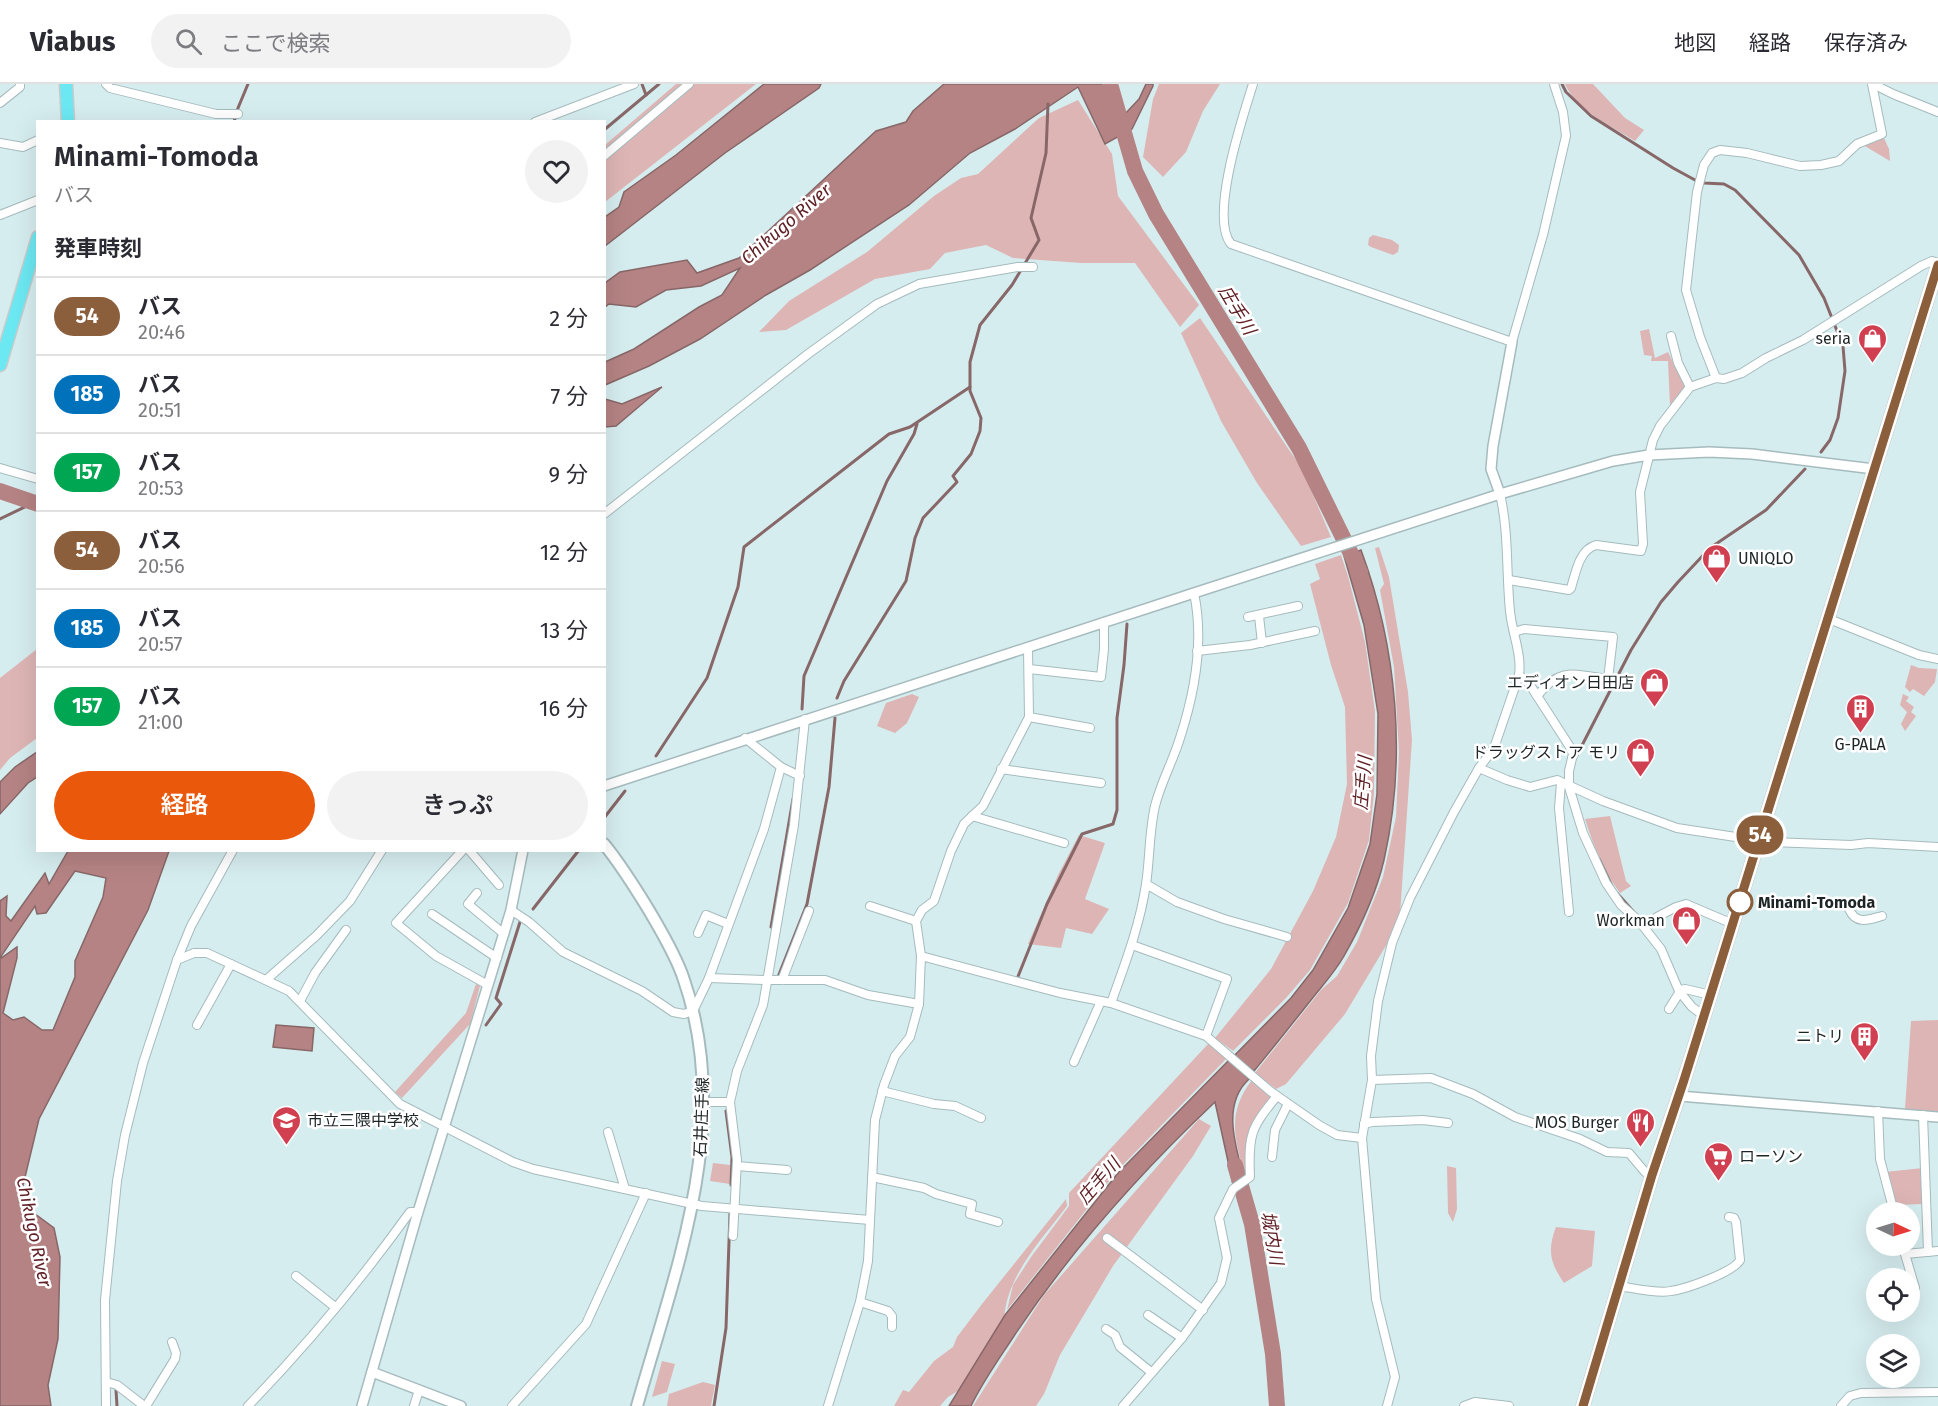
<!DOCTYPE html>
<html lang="ja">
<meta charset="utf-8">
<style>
:root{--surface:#fff;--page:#f2f2f3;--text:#2b2b33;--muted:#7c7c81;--line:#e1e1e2;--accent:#ea580c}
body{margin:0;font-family:"Fira Sans","Noto Sans JP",sans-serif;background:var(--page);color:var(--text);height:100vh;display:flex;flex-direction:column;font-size:22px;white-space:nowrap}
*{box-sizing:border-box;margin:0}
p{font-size:20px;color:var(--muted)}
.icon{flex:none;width:33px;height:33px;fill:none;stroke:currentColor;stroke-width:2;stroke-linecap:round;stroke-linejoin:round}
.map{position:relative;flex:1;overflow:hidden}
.details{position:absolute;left:36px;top:36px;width:570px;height:732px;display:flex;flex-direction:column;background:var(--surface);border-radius:0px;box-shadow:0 6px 24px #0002}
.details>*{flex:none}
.badge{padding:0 12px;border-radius:20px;font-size:21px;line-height:39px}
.needle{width:39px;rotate:94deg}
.fabs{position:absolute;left:1866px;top:1118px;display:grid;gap:12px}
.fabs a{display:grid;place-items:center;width:54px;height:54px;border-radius:50%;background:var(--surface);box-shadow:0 6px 24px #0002;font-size:30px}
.map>.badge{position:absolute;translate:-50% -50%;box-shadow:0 0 0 3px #fff}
h2{padding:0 18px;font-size:22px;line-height:54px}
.round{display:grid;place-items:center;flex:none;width:63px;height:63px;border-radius:32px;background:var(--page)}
.overview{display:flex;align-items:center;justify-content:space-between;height:102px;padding:0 18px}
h1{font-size:28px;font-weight:600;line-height:45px}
.button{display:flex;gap:12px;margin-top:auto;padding:12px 18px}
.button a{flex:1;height:69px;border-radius:36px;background:var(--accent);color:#fff;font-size:24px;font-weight:600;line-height:69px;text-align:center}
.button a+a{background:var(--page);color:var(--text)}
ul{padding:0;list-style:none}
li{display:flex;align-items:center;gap:18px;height:78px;padding:0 18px;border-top:2px solid var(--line)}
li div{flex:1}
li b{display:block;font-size:22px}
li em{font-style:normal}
li .badge{min-width:66px;font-weight:700;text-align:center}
header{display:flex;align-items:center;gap:36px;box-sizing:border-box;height:84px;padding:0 30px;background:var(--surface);border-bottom:2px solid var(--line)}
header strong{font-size:28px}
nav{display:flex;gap:33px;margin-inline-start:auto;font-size:21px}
.search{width:420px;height:54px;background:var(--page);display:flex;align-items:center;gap:15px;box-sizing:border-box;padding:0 21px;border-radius:33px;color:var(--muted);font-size:22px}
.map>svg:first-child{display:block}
.green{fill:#deb5b5}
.water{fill:#b58384;stroke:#876768;stroke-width:1.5}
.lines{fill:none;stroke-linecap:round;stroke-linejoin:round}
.stream{stroke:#876768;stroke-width:3}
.river{stroke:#b58384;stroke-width:16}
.minor-casing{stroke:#a5bbbd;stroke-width:10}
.tertiary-casing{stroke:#a5bbbd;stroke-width:12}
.secondary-casing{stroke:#a5bbbd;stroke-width:14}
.trunk-casing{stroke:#c9cbcb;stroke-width:15}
.minor{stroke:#fff;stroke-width:8}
.tertiary{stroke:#fff;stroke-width:9}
.secondary{stroke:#fff;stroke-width:10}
.trunk{stroke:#6ce8f2;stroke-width:12}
.line-casing{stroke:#fff;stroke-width:14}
.line{stroke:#8b5e3c;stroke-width:9}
.stop-dot{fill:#fff;stroke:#8b5e3c;stroke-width:3}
.labels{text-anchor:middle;stroke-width:5;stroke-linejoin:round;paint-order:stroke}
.poi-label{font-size:16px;fill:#1d2526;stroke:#fff;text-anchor:end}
.stop-label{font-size:16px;font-weight:bold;fill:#1d2526;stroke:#fff;text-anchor:start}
.street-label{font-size:16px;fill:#1d2526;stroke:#fff}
.water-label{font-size:18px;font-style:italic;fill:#602126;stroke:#fff}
</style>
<header>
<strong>Viabus</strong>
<div class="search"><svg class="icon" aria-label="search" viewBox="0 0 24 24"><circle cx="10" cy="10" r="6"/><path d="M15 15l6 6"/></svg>ここで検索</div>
<nav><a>地図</a><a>経路</a><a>保存済み</a></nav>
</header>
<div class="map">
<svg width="1938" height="1322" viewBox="0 0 1938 1322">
<rect width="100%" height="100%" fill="#d6edef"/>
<g class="green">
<path d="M676,0H756L605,118V61Z"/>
<path d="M1159,0H1220L1203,27L1186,68L1163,93L1143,73L1153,15Z"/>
<path d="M1565,0H1593L1625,34L1644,46L1635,57C1611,42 1577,27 1565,0Z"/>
<path d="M1078,16L1112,70L1118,112L1199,221L1180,243L1135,179H1081L1013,174L986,161L945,169L930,185L875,195L786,246L759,248L789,217L867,168L934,112L961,94L978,90L1039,34Z"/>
<path d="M1883,52L1889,65L1890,77L1863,61Z"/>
<path d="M1373,151L1392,156L1399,161L1398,168L1393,171L1371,163L1368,161L1369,154Z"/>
<path d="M1200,234L1302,385L1331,453L1301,462L1257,399L1221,337L1181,249Z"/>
<path d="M1649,245L1655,274L1668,268L1686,305L1670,322L1668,277H1651L1652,272L1644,271L1640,247Z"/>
<path d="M1379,463L1389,493L1408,608L1412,656L1400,831L1387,860L1345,930L1286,1000L1276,1005L1255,989L1321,906L1337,892L1357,858L1383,793L1396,733L1399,668L1394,583L1380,506L1384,500L1375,464Z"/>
<path d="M1341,471L1348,492L1365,558L1375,627L1374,709L1369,756L1348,819L1310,886L1286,914L1233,967L1215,954L1271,885L1313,807L1336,753L1347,700L1345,623L1331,581L1310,500L1320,495L1315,480Z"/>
<path d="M37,565V654L10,674L0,686V594Z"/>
<path d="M1911,581L1919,584L1937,585L1935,598L1924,612L1913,605L1910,608L1905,603Z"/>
<path d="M912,610L919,613L907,639L895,649L877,642L886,619Z"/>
<path d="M1903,610L1909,613L1906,617L1914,623L1911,628L1916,632L1905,647L1901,640L1907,628L1900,621Z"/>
<path d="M1610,732L1626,797L1631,802L1620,809C1604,788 1593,761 1585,735Z"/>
<path d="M1079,751L1105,759L1085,815L1109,825L1092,850L1066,844L1061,864L1028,860L1058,791Z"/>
<path d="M476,900L480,902L470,940L402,1014L395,1008L466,929Z"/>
<path d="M1938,936V1028L1905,1025L1911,937Z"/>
<path d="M1209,959L1227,974L1117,1087L1007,1226L1013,1201L1031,1173L1069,1122V1109Z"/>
<path d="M1252,996L1271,1013C1248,1044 1248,1050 1247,1088L1245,1092C1235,1054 1226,1030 1252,996Z"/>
<path d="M1199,1035L1211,1042L1193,1072L1113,1182L1060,1271L1044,1310L1036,1322H973L1044,1211Z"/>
<path d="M713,1079L730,1081V1100L710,1097Z"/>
<path d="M1447,1082L1456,1084L1457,1125L1453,1138L1448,1129Z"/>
<path d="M1923,1084L1924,1120L1894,1121L1885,1088Z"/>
<path d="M1066,1115L1067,1122C1040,1158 1003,1195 1004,1242L963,1304L948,1313L940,1322H894L903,1306L909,1308L934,1277L953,1263L957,1253L982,1220Z"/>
<path d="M1556,1143L1595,1147L1592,1182L1564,1199C1550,1179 1547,1166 1556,1143Z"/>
<path d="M662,1277L675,1280L667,1308L652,1313Z"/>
<path d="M703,1298L715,1301L711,1322H667L669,1310Z"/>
</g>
<g class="water">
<path d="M764,0H821L819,4L725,69L605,162V133L619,123L624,108L676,71Z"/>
<path d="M944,0H1114L1118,17L1124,31L1139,15L1146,0H1153V2L1132,45L1105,60L1078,3L1015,45L970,69L909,121L810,186L766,211L700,255L649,282L605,301V278L634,265L699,223L722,211L740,184L701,202L666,206L636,223L609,220L605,223V199L620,188L687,176L697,189L739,174L876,47L906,38L913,27Z"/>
<path d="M662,303L616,342L605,343V315L622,320Z"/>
<path d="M1361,466C1397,563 1407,674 1384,776C1376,810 1361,842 1344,872C1335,888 1322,902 1311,916C1292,940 1273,964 1254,987L1234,972L1291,914L1313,886L1348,824L1370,760L1377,710L1378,630L1364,541L1344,472Z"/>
<path d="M37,668V693L28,699L0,730V698L15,683Z"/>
<path d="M68,767H169L148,826L39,1035L19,1118L54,1144L60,1173L58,1255L48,1301L51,1322H0V875L17,863V874L3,929L13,936L24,933L42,946H53L75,893V877L103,813L106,794L75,787L46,829L37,830L35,822L0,874V817L7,812L6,832L11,837L45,789L49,800Z"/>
<path d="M276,941L314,944L312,967L273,963Z"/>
<path d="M1229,976L1249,995C1221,1021 1236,1063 1244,1094L1233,1100L1215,1018C1140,1089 1071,1166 1014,1252C999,1275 983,1297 971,1322H949L1005,1231L1118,1089Z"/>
</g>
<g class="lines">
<g class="stream">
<path d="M642,0L646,11"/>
<path d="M1562,0L1566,8L1591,32L1673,84L1695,96L1704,99L1724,100L1735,106L1799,171L1824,214L1843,262L1845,287L1838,334L1830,356L1821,368"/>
<path d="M234,38L238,24L248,0"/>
<path d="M604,46L659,0"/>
<path d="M0,435L33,419L38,414"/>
<path d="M837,614L844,597L906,497L915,454L923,434L957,398L953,392L971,370L980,347L981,334L970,307V278L980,241L1012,201L1039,156L1031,134L1046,69L1048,20"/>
<path d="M802,625L804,592L887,397L914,350L917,340"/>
<path d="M656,672L707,594L738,503L744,463L889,350L910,343L970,303"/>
<path d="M1575,675L1631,566L1661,518L1678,498L1710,464L1766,426L1805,385"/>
<path d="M604,734L625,707"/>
<path d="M1599,775L1613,804"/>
<path d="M1617,809L1633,827"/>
<path d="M533,825L579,766"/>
<path d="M771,843L793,715"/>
<path d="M778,893L807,820L829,703L835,634"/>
<path d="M1017,895L1047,820L1082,750L1113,740L1117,726V634L1124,581L1127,540"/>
<path d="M486,941L501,920L496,914L520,838"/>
<path d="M726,1027L732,1073L731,1101"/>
<path d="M116,1306L117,1322"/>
<path d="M714,1322L726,1244L730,1129"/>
</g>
<g class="river">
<path d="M1110,0L1135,87L1156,130L1299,364L1360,488"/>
<path d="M0,407L38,420"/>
<path d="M1235,1081L1252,1140L1273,1270L1277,1322"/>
</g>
<defs>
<g id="minor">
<path d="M106,0L110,4L216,30H238"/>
<path d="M1253,0C1243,32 1209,133 1231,160L1512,258L1543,151L1566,52L1563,28L1554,0"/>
<path d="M1873,0L1893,10L1938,28"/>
<path d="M0,19L20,3V0"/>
<path d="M535,38L634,0"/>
<path d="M0,59L23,63L38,56"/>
<path d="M604,72L689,0"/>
<path d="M0,131L38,116"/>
<path d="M1671,252L1678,279L1690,303"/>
<path d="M1716,294L1700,253L1686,206L1697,108L1704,81L1712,69L1720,66L1747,69L1800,82L1821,81L1839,77L1857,60L1882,50L1872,0"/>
<path d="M0,384L38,395"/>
<path d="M604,430L808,270L877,220L919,200L1018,183H1033"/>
<path d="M1509,496L1569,506L1571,504C1576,488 1579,466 1596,461L1641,467L1643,460L1640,408L1653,356L1660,342L1690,303L1716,294L1724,295L1742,289L1766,274L1803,256L1921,182L1932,177L1938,179"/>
<path d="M1259,532L1262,559"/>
<path d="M1248,533L1298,522"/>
<path d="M1829,535L1919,571L1938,575"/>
<path d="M1514,548L1524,545L1613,553L1608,595C1574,591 1561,582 1537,612"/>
<path d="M1197,567L1250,561L1315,547"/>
<path d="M1029,585L1101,593L1104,565V538"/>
<path d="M1519,591L1530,601L1570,663L1573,670L1569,687V703L1583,749L1606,799L1621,821L1639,837L1661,865L1679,907L1692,923L1704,932"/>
<path d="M1029,633L1090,644"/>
<path d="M781,683L800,692"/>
<path d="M1479,684L1507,696L1530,703L1557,696L1603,717L1677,744L1768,758L1851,761L1868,759L1938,763"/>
<path d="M1001,685L1101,699"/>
<path d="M1561,699L1559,724L1569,828"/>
<path d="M972,732L1064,759"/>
<path d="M463,766L396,839L436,872L488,901"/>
<path d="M469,766L499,801"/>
<path d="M1146,800L1177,818L1224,835L1287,853"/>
<path d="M477,809L468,820L504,850"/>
<path d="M870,822L916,837"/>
<path d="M1849,825C1856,841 1868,836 1882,832"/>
<path d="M511,826L529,838L563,868L642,907L673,928L684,930L693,927L709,894L764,745L781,683L745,654"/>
<path d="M432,830L497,874"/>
<path d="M1657,833L1676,823L1686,820L1733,840"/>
<path d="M698,849L706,831L728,840"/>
<path d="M1132,861L1227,895L1206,952"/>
<path d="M921,872L1060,909L1111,919L1206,952L1270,1007L1319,1041L1337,1051L1362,1054"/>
<path d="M177,876L194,869H207L289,907L400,1020L513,1078L533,1085L702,1122L870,1136"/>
<path d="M709,894L766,896H825L868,911L919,920"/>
<path d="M266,896L316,852L350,817L382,766"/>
<path d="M782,896L809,827"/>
<path d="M300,917L315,889L346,846"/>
<path d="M1111,919C1125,880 1140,841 1146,800C1150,774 1149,748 1155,722C1161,698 1173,677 1180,654C1195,608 1204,556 1194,509"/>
<path d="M1669,925L1681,906L1685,905L1711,911"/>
<path d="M197,941L231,880"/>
<path d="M1074,978L1101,917"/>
<path d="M1372,996L1431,994L1473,1010L1515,1033L1580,1055L1607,1068L1629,1069L1645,1088L1652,1091"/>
<path d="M882,1007L934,1020L955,1022L981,1034"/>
<path d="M704,1018H730L737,1076L733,1152"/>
<path d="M730,1018L737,987L763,921L794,741L805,635"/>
<path d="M1878,1027L1880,1075L1894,1128"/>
<path d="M1923,1031L1928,1168"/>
<path d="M1364,1040L1372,1038L1423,1036L1448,1039"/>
<path d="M608,1048L625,1105"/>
<path d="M1272,1073L1275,1046L1288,1020"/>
<path d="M737,1082L787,1086"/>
<path d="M872,1093L924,1104L936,1110L972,1120L970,1130L998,1138"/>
<path d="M1107,1154L1203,1226"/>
<path d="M1902,1161L1905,1170L1938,1167"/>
<path d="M1905,1170L1915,1204"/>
<path d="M296,1192L335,1223"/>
<path d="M1619,1202C1633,1204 1658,1210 1671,1207C1686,1205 1734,1188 1740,1176L1736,1138L1734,1134L1729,1133"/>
<path d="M860,1218L888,1227L892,1232V1243"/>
<path d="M1148,1231L1182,1254"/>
<path d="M1106,1245L1115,1251L1120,1263L1151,1288"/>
<path d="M106,1298L117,1301L144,1322"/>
<path d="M106,1322L105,1216L117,1097L125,1051L143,979L177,876L191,842L233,766"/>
<path d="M146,1322L175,1275L176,1269L172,1258"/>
<path d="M248,1322C306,1262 361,1196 410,1128H418"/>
<path d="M414,1322L419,1306"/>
<path d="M512,1322L586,1240L646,1109"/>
<path d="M828,1322L860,1218L868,1177L875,1036L884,1001L895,972L910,953L919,920L921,872L916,837L922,826L934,817L951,767L964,740L983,722L1029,633L1028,564"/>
<path d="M1123,1322L1182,1254L1221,1199L1227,1174L1219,1134L1233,1105L1250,1093C1248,1050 1251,1044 1277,1012"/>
<path d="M1387,1322L1395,1293L1376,1215L1362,1054L1372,996L1371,972L1378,917L1392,859L1410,814L1454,728L1479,684L1494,664L1519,591C1522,570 1512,549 1510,527C1506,488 1509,449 1500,410"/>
<path d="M1464,1322L1475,1318L1509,1322"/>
<path d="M1841,1322L1850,1312L1861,1309L1938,1308"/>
</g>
<g id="tertiary">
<path d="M1500,410L1491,385L1493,362L1512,258"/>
<path d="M604,702L1194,509L1500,410L1613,377L1649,371L1709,368L1752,370L1874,385"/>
<path d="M1679,1012L1938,1033"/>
<path d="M372,1288L461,1322"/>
<path d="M362,1322L418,1128L511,826L523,766"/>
</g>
<path id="secondary" d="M604,760C622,782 636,805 650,828C662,849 675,870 683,893C734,1038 677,1181 637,1322"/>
<g id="trunk">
<path d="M66,0L68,38"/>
<path d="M0,281L38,153"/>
<path d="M1583,1322L1652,1091L1684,996L1938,181"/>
</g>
</defs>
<use href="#minor" class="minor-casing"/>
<use href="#tertiary" class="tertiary-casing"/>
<use href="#secondary" class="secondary-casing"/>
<use href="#trunk" class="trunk-casing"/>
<use href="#minor" class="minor"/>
<use href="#tertiary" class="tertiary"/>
<use href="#secondary" class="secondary"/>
<use href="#trunk" class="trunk"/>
</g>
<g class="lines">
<defs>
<path id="line" d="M1583,1322L1652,1091L1684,996L1938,181"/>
</defs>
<use href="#line" class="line-casing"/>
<use href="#line" class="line"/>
</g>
<defs>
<symbol id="shop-pin" viewBox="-11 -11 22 30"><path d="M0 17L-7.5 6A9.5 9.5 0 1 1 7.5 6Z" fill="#d14051" stroke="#fff"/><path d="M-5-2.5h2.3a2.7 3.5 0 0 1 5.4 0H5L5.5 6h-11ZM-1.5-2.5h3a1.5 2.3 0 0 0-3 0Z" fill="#fff"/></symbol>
<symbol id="building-pin" viewBox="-11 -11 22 30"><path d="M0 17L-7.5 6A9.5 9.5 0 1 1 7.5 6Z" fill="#d14051" stroke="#fff"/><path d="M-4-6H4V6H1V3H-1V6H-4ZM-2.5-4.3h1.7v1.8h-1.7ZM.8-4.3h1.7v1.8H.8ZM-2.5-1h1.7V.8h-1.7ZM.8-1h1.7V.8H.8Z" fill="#fff"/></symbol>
<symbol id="school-pin" viewBox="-11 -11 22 30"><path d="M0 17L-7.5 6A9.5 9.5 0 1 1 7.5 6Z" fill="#d14051" stroke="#fff"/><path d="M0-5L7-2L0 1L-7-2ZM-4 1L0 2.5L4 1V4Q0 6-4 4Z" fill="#fff"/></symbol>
<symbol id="restaurant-pin" viewBox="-11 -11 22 30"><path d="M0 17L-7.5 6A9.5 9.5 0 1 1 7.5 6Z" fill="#d14051" stroke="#fff"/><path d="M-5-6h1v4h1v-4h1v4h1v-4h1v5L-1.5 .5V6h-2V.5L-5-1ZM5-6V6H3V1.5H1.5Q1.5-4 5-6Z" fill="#fff"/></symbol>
<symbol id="supermarket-pin" viewBox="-11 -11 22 30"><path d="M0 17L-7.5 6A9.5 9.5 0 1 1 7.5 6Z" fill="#d14051" stroke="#fff"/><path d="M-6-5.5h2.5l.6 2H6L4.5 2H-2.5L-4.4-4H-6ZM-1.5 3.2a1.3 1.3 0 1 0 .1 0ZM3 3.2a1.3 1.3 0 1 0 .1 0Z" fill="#fff"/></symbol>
</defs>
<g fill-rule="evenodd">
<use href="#shop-pin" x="1856" y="238" width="33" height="45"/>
<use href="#shop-pin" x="1700" y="458" width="33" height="45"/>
<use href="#shop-pin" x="1638" y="582" width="33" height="45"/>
<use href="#building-pin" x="1844" y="608" width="33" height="45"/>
<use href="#shop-pin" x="1624" y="652" width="33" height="45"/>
<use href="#shop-pin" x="1670" y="820" width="33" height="45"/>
<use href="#building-pin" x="1848" y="936" width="33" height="45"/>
<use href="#school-pin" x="270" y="1020" width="33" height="45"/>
<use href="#restaurant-pin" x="1624" y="1022" width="33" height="45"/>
<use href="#supermarket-pin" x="1702" y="1056" width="33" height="45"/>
</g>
<circle class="stop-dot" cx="1740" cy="818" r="12"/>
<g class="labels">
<g class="poi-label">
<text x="1851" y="260">seria</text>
<text x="1738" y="480" text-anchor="start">UNIQLO</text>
<text x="1634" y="604">エディオン日田店</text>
<text x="1860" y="666" text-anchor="middle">G-PALA</text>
<text x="1620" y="674">ドラッグストア モリ</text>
<text x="1665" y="842">Workman</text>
<text x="1844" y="958">ニトリ</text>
<text x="307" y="1042" text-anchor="start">市立三隈中学校</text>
<text x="1619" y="1044">MOS Burger</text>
<text x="1739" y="1078" text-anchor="start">ローソン</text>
</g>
<g class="stop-label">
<text x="1758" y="824">Minami-Tomoda</text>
</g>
<g class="street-label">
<text transform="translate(701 1033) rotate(-88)" y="6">石井庄手線</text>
</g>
<g class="water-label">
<text transform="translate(786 140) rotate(-41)" y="6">Chikugo River</text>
<text transform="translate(1237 226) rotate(59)" y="6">庄手川</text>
<text transform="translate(1363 699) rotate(-85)" y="6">庄手川</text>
<text transform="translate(1099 1097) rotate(-49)" y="6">庄手川</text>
<text transform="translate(34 1148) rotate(78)" y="6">Chikugo River</text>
<text transform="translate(1272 1154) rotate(80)" y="6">城内川</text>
</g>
</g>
</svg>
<div class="fabs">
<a><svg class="needle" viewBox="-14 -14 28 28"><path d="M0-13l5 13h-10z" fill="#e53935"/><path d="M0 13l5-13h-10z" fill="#7c7c81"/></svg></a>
<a><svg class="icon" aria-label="locate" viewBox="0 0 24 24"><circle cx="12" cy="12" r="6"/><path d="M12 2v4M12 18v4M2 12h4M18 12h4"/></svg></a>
<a><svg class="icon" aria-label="layers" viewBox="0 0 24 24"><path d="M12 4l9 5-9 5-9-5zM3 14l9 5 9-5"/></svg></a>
</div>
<b class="badge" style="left:1760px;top:751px;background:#8b5e3c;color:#fff">54</b>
<section class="details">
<div class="overview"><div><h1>Minami-Tomoda</h1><p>バス</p></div><a class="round"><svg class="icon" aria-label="heart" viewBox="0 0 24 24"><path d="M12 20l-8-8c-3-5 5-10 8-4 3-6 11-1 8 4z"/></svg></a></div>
<h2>発車時刻</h2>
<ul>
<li><span class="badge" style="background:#8b5e3c;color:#fff">54</span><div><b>バス</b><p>20:46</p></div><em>2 分</em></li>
<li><span class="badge" style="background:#0072bc;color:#fff">185</span><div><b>バス</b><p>20:51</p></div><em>7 分</em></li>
<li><span class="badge" style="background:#00a651;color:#fff">157</span><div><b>バス</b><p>20:53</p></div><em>9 分</em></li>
<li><span class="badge" style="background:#8b5e3c;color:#fff">54</span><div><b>バス</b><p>20:56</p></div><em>12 分</em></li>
<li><span class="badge" style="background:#0072bc;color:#fff">185</span><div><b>バス</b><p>20:57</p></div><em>13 分</em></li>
<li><span class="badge" style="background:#00a651;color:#fff">157</span><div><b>バス</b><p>21:00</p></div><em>16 分</em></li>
</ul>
<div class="button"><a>経路</a><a>きっぷ</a></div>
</section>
</div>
